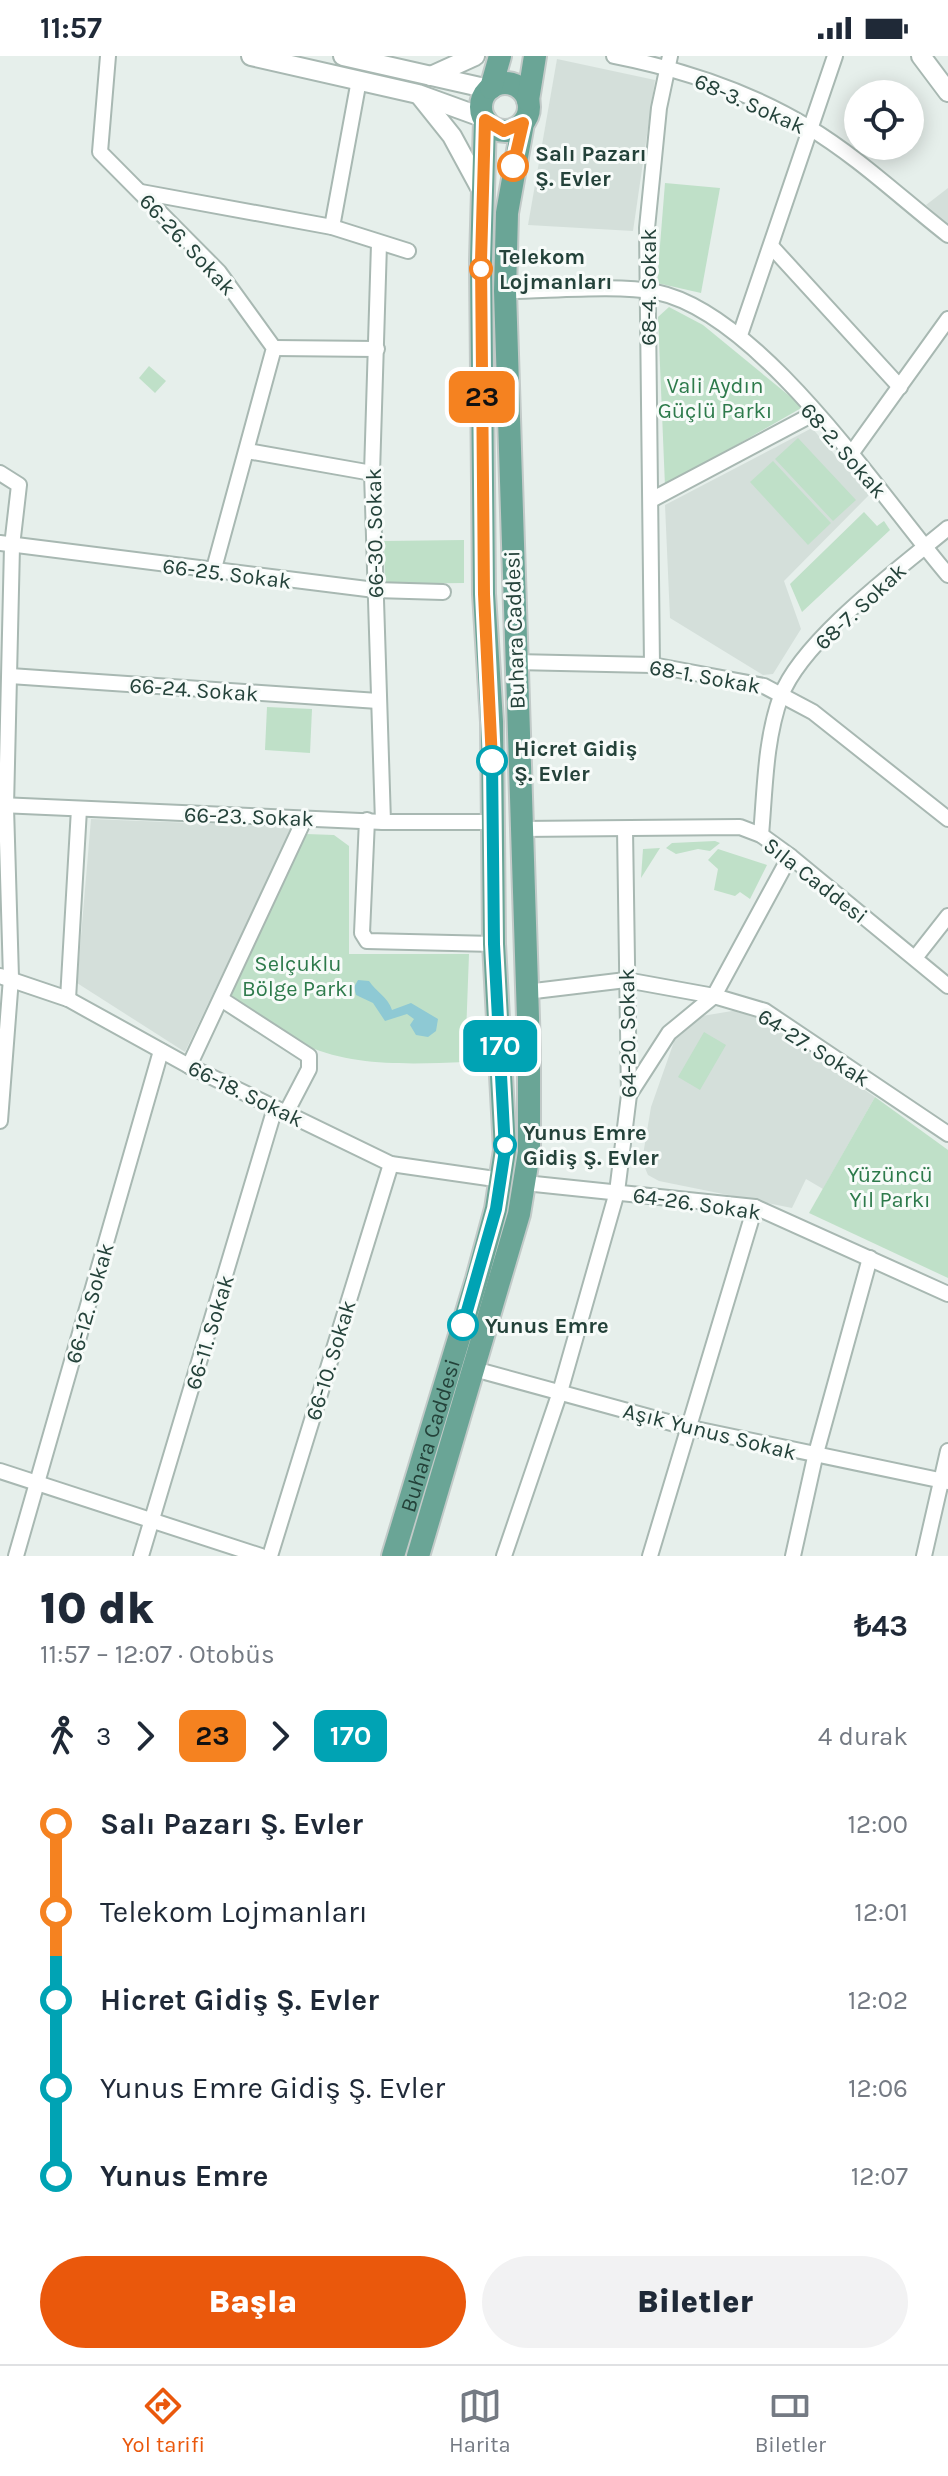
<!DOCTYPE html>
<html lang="tr">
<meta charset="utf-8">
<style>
:root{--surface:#fff;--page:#f2f2f3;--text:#1f2937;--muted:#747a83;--line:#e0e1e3;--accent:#ea580c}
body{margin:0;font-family:Karla,sans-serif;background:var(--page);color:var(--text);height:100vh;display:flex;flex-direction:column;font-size:30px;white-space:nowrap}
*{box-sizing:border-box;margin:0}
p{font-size:26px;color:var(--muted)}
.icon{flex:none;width:44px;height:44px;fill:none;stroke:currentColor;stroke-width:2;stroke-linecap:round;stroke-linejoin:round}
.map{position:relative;height:1500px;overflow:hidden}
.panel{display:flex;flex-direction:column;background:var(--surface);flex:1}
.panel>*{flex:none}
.badge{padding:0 16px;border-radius:12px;font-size:28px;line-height:52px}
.buttons{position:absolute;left:844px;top:24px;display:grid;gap:16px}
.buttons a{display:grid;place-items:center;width:80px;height:80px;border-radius:50%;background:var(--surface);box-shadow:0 4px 20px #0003;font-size:40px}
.map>.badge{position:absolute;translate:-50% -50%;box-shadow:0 0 0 4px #fff}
.legs{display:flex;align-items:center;gap:12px;height:88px;padding:0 40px;font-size:26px}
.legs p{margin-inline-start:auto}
.head{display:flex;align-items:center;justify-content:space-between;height:136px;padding:0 40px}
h1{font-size:44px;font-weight:800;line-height:60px}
.button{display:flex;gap:16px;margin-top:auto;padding:16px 40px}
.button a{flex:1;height:92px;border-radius:48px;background:var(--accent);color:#fff;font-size:32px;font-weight:800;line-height:92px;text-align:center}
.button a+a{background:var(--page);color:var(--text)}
ul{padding:0 40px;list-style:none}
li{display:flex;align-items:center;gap:28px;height:88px;font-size:30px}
li i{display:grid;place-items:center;width:12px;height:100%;margin:0 10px;background:currentColor}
li i::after{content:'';width:20px;height:20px;margin:-10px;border:6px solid;border-radius:50%;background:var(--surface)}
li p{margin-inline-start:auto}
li:first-child i{background:linear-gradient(#0000 50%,currentColor 0)}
li:last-child i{background:linear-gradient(currentColor 50%,#0000 0)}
.status{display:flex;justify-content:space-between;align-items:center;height:56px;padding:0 40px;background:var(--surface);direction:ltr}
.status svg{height:22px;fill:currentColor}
.dock{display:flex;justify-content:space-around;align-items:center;height:112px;border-top:2px solid var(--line);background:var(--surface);font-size:22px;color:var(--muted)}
.dock a{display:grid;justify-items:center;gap:4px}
.dock .on{color:var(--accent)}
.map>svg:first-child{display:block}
.built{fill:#d4dfda}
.green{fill:#bfe0c8}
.water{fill:#8ec9d4}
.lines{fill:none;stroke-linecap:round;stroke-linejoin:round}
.minor-casing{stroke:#a8b8b2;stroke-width:18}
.tertiary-casing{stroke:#a8b8b2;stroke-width:22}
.primary-casing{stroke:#c2cac8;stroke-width:26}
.minor{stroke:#fff;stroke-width:14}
.tertiary{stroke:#fff;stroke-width:18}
.primary{stroke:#6aa596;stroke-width:22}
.line-1-casing{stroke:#fff;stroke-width:18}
.line-2-casing{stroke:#fff;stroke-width:18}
.line-1{stroke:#f58220;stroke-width:12}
.line-2{stroke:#00a3b4;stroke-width:12}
.stop-1-dot{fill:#fff;stroke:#f58220;stroke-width:4}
.stop-2-dot{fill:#fff;stroke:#00a3b4;stroke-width:4}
.labels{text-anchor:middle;stroke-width:6;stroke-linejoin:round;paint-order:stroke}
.street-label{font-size:22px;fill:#24423a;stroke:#f7fbf9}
.stop-label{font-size:22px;font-weight:bold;fill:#24423a;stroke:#f7fbf9;text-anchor:start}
.park-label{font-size:22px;fill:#2d7a4b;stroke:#f7fbf9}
</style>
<div class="status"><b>11:57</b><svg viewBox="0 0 49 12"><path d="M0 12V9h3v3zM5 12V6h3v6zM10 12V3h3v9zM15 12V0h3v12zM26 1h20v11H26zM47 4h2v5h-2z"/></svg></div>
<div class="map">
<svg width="948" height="1500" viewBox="0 0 948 1500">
<rect width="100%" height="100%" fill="#e6efeb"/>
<g class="built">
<path d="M557,3L655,24L633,175L528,169Z"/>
<path d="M948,132V169L926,149Z"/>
<path d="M812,372L869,439L784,525L801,573L773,618L763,619L670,562L665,449Z"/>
<path d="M91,763L293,771L185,996L77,927Z"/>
<path d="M738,954L756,960L875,1041L823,1133L806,1123L792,1152L659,1125L648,1119L642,1105L651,1051L676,980L702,960Z"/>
</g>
<g class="green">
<path d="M665,127L720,132L701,237L657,227Z"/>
<path d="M669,251L703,269L803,351L665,430L658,261Z"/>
<path d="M149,310L166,325L155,337L139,322Z"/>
<path d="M798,382L856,444L833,465L775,403Z"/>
<path d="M773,405L831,467L808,489L750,426Z"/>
<path d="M864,456L877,470L884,465L890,474L802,556L790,528Z"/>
<path d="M464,484V527L385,528L384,485Z"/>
<path d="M267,651L312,653L310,697L265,694Z"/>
<path d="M306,778L334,779L349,790V898H469L465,1006C414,1008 355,1011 307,990C279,978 252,958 226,943Z"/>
<path d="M715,785L720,787L710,795L698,793L676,798L666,792L672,787Z"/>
<path d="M660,792L641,822L643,793Z"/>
<path d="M718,793L767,809L750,843L740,836L735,840L714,834L718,813L708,804Z"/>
<path d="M704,976L726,989L700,1034L678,1021Z"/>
<path d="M875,1041L948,1094V1222L809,1157Z"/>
</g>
<path class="water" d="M358,924L369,925C376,936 388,941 392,954L411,947L438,963L436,975L428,981L416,979L410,969L414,963L407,958L385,965L373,947L356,939L354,931Z"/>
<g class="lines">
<defs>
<g id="minor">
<path d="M108,0L100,96L219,216L274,292L213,516"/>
<path d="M614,0C680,13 750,36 808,71C858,101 902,143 948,179"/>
<path d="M141,136L332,171L408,195"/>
<path d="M332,171L359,24"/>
<path d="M379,188L372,417L383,766"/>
<path d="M771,190L900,331"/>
<path d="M505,235C547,235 617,228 656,236C760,257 879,438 948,519"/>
<path d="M740,279L835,0"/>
<path d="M274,292L377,293"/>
<path d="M247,395L372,417"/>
<path d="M851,398L948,263"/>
<path d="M0,417L19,429L12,490L6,751L11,922L0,1065"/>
<path d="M653,443L815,357"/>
<path d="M0,487L375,534L443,536"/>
<path d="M515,606L652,609L764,630L813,656L948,763"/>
<path d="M652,609L647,172L659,52L670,0"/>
<path d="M10,620L378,645"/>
<path d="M0,749L383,766H493"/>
<path d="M367,764L362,877L367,885L494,888"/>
<path d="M520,773L740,771L761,779L790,800L948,930"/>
<path d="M761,779C765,734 765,684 781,640C802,584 901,511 948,472"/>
<path d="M915,902L948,860"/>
<path d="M0,920L68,943L189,1010L391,1108L502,1124"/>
<path d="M526,936L626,924L714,940L765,955L948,1078"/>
<path d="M68,943L79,753"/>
<path d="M221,943L309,1000V1013L286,1057"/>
<path d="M189,1010L305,762"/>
<path d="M629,1039L669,977L714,940L790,800"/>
<path d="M525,1127L755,1151L948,1238"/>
<path d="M474,1313L686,1371L948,1426"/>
<path d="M0,1415L261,1500"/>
<path d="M16,1500L161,995"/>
<path d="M141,1500L275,1052"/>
<path d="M270,1500L391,1108"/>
<path d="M504,1500L560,1336L617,1136L629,1039L625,773"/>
<path d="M650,1500L755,1151"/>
<path d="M793,1500L815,1401L870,1202"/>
<path d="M924,1500L948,1395"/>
</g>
<g id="tertiary">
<path d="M251,0L418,38L484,62"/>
<path d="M343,0L489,33"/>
<path d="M921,0L948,36"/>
<path d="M431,20L475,0"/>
<path d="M420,40L452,80L484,139"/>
</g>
<g id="primary">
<circle cx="505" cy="51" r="24"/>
<path d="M491,32L500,0"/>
<path d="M528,44L535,0"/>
<path id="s1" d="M393,1500L477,1223L496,1153L505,1094L494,888L492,666L484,538L481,205L485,64"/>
<path d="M418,1500L519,1158L529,1096V994L505,235L507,157L523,67"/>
</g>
</defs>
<use href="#minor" class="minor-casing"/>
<use href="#tertiary" class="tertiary-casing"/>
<use href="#primary" class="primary-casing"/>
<use href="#minor" class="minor"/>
<use href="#tertiary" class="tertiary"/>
<use href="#primary" class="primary"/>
</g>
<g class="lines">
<defs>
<path id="line-1" d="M492,705L484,538L481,205L485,64L504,75L523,67L513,110"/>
<path id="line-2" d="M463,1269L496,1153L505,1094L494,888L492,705"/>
</defs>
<use href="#line-1" class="line-1-casing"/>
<use href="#line-2" class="line-2-casing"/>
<use href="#line-1" class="line-1"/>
<use href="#line-2" class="line-2"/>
</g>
<g class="stop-1-dot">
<circle cx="513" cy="110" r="14"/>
<circle cx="481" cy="213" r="10"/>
</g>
<g class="stop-2-dot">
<circle cx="492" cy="705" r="14"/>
<circle cx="505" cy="1089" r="10"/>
<circle cx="463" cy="1269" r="14"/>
</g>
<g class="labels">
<g class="street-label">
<text transform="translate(750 47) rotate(24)" y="8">68-3. Sokak</text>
<text transform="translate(188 188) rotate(47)" y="8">66-26. Sokak</text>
<text transform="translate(648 231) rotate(-90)" y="8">68-4. Sokak</text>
<text transform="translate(844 394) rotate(49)" y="8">68-2. Sokak</text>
<text transform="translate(374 477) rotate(-91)" y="8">66-30. Sokak</text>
<text transform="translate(227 517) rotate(7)" y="8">66-25. Sokak</text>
<text transform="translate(860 550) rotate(-43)" y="8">68-7. Sokak</text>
<text transform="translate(514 574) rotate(-92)" y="8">Buhara Caddesi</text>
<text transform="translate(705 620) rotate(10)" y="8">68-1. Sokak</text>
<text transform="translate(194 633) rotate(4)" y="8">66-24. Sokak</text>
<text transform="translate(249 760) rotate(2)" y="8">66-23. Sokak</text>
<text transform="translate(816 824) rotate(38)" y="8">Sıla Caddesi</text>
<text transform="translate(627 977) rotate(-91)" y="8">64-20. Sokak</text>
<text transform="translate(814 991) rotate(32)" y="8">64-27. Sokak</text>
<text transform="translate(246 1037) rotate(26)" y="8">66-18. Sokak</text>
<text transform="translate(697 1147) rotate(8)" y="8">64-26. Sokak</text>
<text transform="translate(89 1247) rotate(-74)" y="8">66-12. Sokak</text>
<text transform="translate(209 1276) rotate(-73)" y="8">66-11. Sokak</text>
<text transform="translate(330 1304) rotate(-73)" y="8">66-10. Sokak</text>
<text transform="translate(710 1375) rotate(14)" y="8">Aşık Yunus Sokak</text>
<text dy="8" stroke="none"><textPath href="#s1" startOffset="126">Buhara Caddesi</textPath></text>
</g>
<g class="stop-label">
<text x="535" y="105">Salı Pazarı<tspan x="535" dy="25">Ş. Evler</tspan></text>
<text x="499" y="208">Telekom<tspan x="499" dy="25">Lojmanları</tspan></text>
<text x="514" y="700">Hicret Gidiş<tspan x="514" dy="25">Ş. Evler</tspan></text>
<text x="523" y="1084">Yunus Emre<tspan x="523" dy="25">Gidiş Ş. Evler</tspan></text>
<text x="485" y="1277">Yunus Emre</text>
</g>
<g class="park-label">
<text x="715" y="337">Vali Aydın<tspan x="715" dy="25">Güçlü Parkı</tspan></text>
<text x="298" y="915">Selçuklu<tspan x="298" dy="25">Bölge Parkı</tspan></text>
<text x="890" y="1126">Yüzüncü<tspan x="890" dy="25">Yıl Parkı</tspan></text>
</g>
</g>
</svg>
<div class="buttons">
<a><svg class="icon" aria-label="locate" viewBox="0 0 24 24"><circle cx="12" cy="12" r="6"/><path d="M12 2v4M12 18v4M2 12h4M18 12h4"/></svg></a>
</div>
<b class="badge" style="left:482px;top:341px;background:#f58220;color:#111">23</b>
<b class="badge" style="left:500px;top:990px;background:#00a3b4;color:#fff">170</b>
</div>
<section class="panel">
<div class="head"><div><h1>10 dk</h1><p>11:57 – 12:07 · Otobüs</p></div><b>₺43</b></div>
<div class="legs"><svg class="icon" aria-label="walk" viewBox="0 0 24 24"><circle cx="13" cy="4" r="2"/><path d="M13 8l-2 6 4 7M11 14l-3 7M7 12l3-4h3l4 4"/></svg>3<svg class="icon" aria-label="forward" viewBox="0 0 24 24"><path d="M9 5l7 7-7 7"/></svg><b class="badge" style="background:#f58220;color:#111">23</b><svg class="icon" aria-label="forward" viewBox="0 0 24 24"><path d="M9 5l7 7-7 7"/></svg><b class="badge" style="background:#00a3b4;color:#fff">170</b><p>4 durak</p></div>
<ul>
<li><i style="color:#f58220"></i><b>Salı Pazarı Ş. Evler</b><p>12:00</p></li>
<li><i style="color:#f58220"></i><span>Telekom Lojmanları</span><p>12:01</p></li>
<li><i style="color:#00a3b4"></i><b>Hicret Gidiş Ş. Evler</b><p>12:02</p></li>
<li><i style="color:#00a3b4"></i><span>Yunus Emre Gidiş Ş. Evler</span><p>12:06</p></li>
<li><i style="color:#00a3b4"></i><b>Yunus Emre</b><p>12:07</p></li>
</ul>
<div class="button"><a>Başla</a><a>Biletler</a></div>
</section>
<nav class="dock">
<a class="on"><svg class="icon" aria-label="directions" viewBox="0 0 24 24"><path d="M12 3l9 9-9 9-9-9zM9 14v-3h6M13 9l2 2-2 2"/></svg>Yol tarifi</a>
<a><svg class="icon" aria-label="map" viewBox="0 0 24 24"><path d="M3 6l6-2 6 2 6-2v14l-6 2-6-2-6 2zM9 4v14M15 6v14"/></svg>Harita</a>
<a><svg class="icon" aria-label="tickets" viewBox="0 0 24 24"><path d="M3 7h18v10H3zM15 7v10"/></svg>Biletler</a>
</nav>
